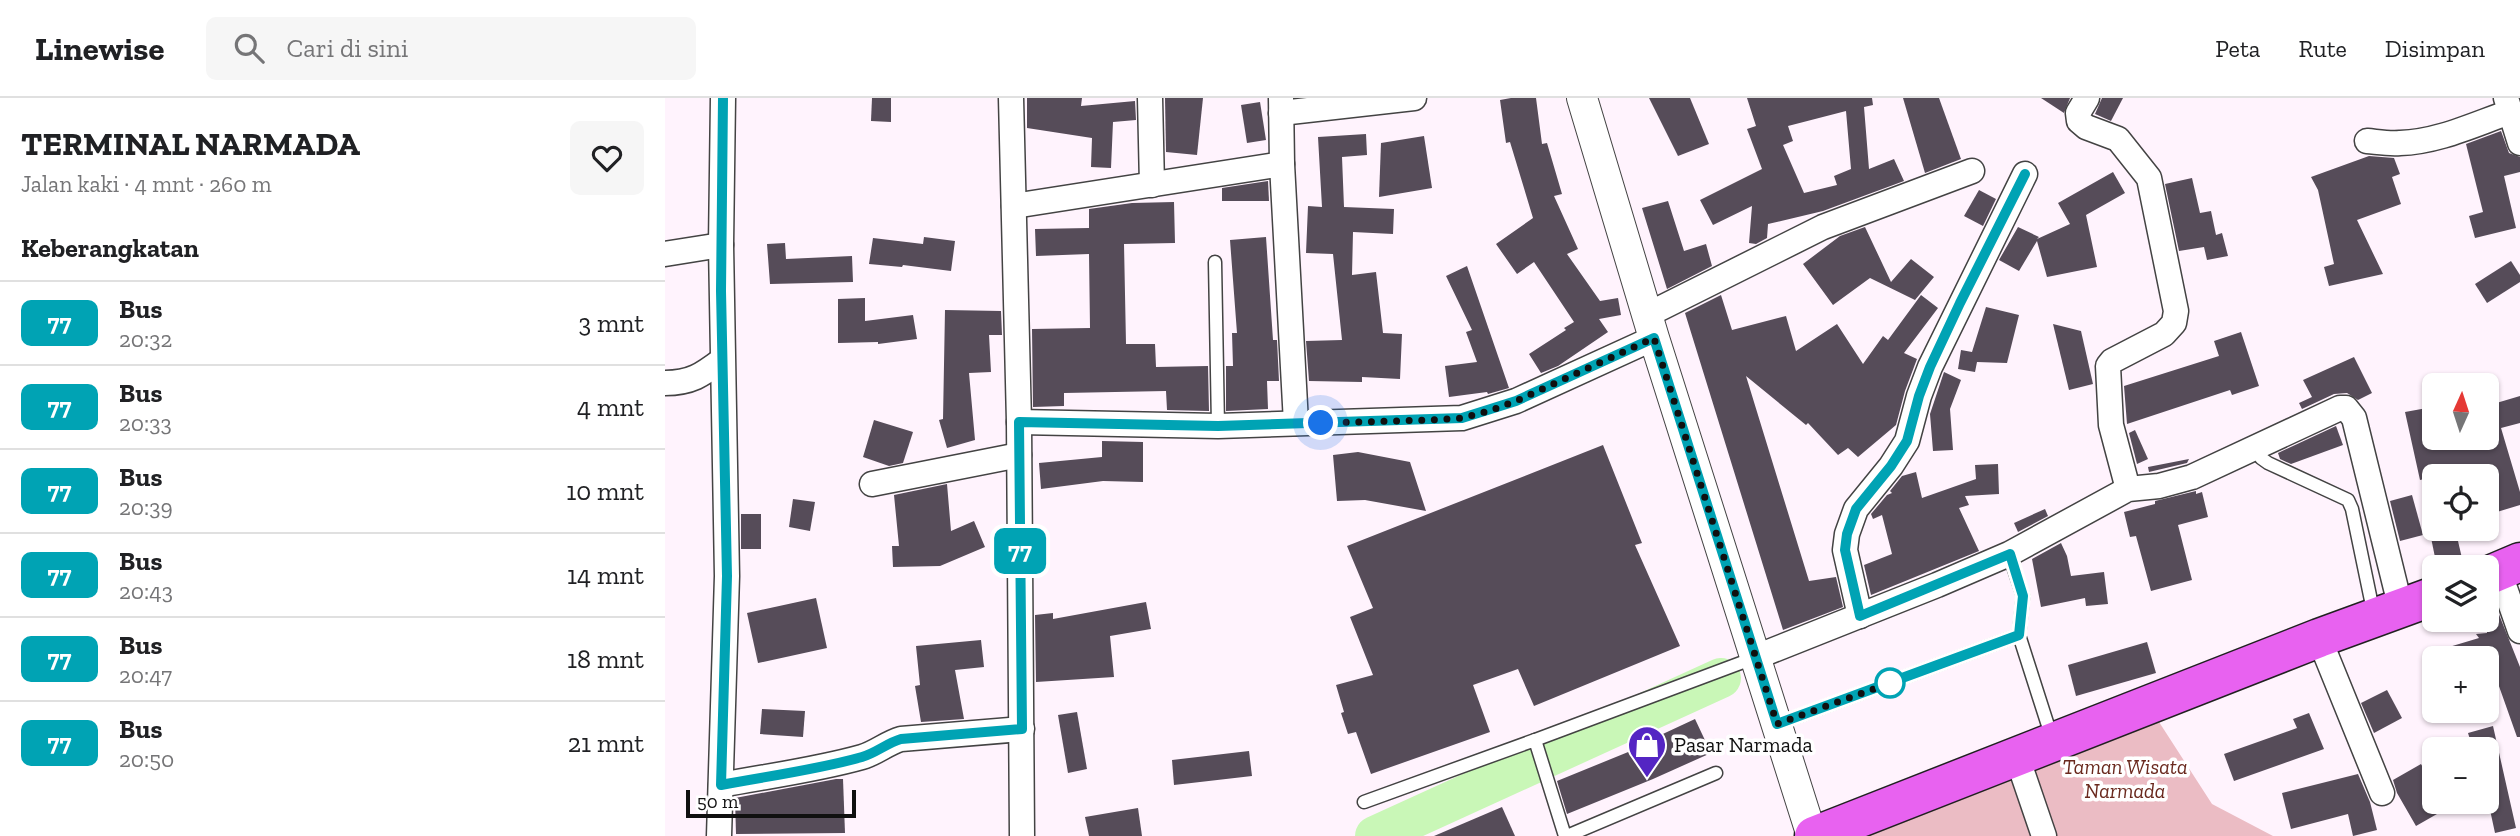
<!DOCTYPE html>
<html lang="id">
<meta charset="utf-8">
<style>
:root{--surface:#fff;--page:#f6f6f6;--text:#202124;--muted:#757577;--line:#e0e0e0}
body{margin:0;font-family:"Zilla Slab",serif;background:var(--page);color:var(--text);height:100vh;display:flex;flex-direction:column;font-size:26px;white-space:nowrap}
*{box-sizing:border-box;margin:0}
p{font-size:23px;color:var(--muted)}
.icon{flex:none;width:38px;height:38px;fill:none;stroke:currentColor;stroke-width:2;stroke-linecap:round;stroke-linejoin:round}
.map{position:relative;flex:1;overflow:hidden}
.details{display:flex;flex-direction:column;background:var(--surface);width:665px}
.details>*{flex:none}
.badge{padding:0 14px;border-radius:10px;font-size:24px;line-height:46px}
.needle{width:46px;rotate:3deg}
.buttons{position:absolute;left:1757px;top:275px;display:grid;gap:14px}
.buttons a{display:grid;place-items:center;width:77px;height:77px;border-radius:10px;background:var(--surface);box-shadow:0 2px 5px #0004;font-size:35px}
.scale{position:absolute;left:21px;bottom:18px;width:170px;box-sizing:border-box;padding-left:7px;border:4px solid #101010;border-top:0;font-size:19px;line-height:24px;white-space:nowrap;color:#101010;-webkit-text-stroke:5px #fff;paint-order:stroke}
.you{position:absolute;width:35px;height:35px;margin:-18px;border:5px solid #fff;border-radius:50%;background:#1a73e8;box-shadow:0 0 0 10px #1a73e833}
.map>.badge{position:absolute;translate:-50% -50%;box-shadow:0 0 0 4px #fff}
h2{padding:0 21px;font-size:26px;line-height:63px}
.round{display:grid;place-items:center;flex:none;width:74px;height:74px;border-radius:10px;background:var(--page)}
.overview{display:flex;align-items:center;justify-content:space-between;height:119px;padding:0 21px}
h1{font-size:33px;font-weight:700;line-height:52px}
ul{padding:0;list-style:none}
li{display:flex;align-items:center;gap:21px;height:84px;padding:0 21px;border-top:2px solid var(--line)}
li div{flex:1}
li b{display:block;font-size:26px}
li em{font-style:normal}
li .badge{min-width:77px;font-weight:700;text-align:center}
header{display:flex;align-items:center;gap:42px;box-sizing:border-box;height:98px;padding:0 35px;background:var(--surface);border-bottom:2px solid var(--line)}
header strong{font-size:33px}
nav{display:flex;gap:38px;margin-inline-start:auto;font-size:24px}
.search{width:490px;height:63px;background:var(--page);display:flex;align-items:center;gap:18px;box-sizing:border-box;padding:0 24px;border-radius:10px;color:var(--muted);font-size:26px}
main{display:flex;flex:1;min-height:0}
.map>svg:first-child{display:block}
.green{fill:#ebbcc4}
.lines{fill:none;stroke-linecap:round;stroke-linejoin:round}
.river{stroke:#c9f7b7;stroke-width:40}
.building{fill:#564c59;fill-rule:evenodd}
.service-casing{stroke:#434343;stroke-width:15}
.minor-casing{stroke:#434343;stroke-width:27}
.tertiary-casing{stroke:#434343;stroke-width:32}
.trunk-casing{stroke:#212121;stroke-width:41}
.service{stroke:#fff;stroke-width:12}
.minor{stroke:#fff;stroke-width:24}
.tertiary{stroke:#fff;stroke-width:30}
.trunk{stroke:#e862f0;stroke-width:38}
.line-casing{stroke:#fff;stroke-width:16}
.line{stroke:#00a3b4;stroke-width:10}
.walk{stroke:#101010;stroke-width:7;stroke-dasharray:0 12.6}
.stop-dot{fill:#fff;stroke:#00a3b4;stroke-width:3.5}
.labels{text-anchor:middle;stroke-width:7;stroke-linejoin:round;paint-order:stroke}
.poi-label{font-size:21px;fill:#101010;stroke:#fff;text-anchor:start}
.park-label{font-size:21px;font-style:italic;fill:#6a291e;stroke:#fff}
</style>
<header>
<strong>Linewise</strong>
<div class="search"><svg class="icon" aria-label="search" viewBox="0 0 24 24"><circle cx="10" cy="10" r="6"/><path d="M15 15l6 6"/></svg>Cari di sini</div>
<nav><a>Peta</a><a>Rute</a><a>Disimpan</a></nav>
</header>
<main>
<section class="details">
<div class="overview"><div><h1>TERMINAL NARMADA</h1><p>Jalan kaki · 4 mnt · 260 m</p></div><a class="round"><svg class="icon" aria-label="heart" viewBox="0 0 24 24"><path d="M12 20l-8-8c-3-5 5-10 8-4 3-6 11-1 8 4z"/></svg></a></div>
<h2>Keberangkatan</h2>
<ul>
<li><span class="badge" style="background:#00a3b4;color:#fff">77</span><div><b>Bus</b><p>20:32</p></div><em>3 mnt</em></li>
<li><span class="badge" style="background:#00a3b4;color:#fff">77</span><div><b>Bus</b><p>20:33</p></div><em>4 mnt</em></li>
<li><span class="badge" style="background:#00a3b4;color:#fff">77</span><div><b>Bus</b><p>20:39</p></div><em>10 mnt</em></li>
<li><span class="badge" style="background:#00a3b4;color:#fff">77</span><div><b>Bus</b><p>20:43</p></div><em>14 mnt</em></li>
<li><span class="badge" style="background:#00a3b4;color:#fff">77</span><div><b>Bus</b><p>20:47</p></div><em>18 mnt</em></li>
<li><span class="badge" style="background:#00a3b4;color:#fff">77</span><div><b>Bus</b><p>20:50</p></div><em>21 mnt</em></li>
</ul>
</section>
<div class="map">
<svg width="1855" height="738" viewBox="0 0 1855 738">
<rect width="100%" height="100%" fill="#fff3fd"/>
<path class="green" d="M1485,610L1547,706L1608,738H1158Z"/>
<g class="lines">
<path class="river" d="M710,738L1056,580"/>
</g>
<g class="building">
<path d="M207,0H226V24L206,23Z"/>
<path d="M362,0H417L416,8L470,3L471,22L448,24L446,70L426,69L427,40L362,30Z"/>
<path d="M500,0H538L532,57L501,54Z"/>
<path d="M846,0H871L877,46L882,45L897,96L889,98L913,151L902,156L935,203L953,200L956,217L934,221L943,234L893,268L876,275L864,256L901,232L899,230L909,224L869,164L852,176L831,146L868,120L845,44L841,45L835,2Z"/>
<path d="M984,0H1025L1044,46L1013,58Z"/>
<path d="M1082,0H1207L1208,7L1199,9L1204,71L1229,61L1239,83L1158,113L1103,126L1102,140L1091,146L1084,145L1087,108L1048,127L1035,102L1097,71L1082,31L1091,28ZM1181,13L1186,71L1169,78L1172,87L1139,95L1118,47L1128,43L1123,28Z"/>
<path d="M1238,0H1274L1296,61L1260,75Z"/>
<path d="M1376,0H1405L1399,15Z"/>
<path d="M1437,0H1458L1446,23L1430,16Z"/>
<path d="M595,4L601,42L582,45L576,7Z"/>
<path d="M1836,33L1844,55L1855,59V74L1839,78L1851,130L1810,140L1804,118L1818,114L1801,46Z"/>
<path d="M701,36L702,57L677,59L679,109L729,111L728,136L688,134L687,177L711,174L718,235L737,236L735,281L697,279V284L644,283L641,243L677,242L668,156L641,155L643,108L657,109L653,39Z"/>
<path d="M759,38L767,90L714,99L716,45Z"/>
<path d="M1704,58L1729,60L1735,76L1727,79L1736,106L1692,122L1718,176L1664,188L1659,169L1669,166L1653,92L1646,79Z"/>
<path d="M1448,74L1460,95L1421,117L1432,169L1382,179L1372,143L1354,173L1334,162L1353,129L1374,139L1372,141L1405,126L1393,105Z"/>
<path d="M1527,80L1535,115L1546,113L1551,137L1557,135L1563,158L1542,162L1539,149L1514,153L1500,86Z"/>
<path d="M603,83L604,103H557V90Z"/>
<path d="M1314,92L1331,101L1318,128L1299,118Z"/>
<path d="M1003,103L1019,153L1041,146L1047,168L1002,191L977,110Z"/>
<path d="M509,104L510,145L459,146L461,246H490L491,269L543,268L544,313L502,312L501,293L399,295V308L368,309L367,231L425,230L424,156L371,158L370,131L424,130V111L467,105Z"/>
<path d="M1200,129L1226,184L1246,161L1269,179L1250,202L1205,180L1168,207L1138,166L1175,138Z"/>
<path d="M259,139L290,143L286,173L238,167L237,169L204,166L208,140L258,146Z"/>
<path d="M601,139L608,242H612L614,283H602L603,311L561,313V268H568L567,235H572L565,142Z"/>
<path d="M120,145L121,161L187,158L188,184L105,186L102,146Z"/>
<path d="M1846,163L1855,177V184L1822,205L1810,186Z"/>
<path d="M802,168L844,290L823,296L822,294L784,299L780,268L812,264L801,234L807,232L781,178Z"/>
<path d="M1056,197L1067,232L1121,218L1131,253L1172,226L1198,266L1218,238L1223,242L1256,197L1273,210L1239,255L1252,261L1240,293L1231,327L1193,359L1183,350L1173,357L1143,325L1141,327L1081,278L1144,483L1171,479L1178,509L1118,532L1020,215Z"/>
<path d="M200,200V223L248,217L252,241L213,246V244L173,245V201Z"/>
<path d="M1321,209L1354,217L1342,265L1312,264L1310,274L1293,271L1296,252L1307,254Z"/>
<path d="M280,212L336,213L337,237H324L326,274L304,275L310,342L282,350L274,322L278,321Z"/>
<path d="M1388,226L1416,233L1428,286L1404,292Z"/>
<path d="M1576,234L1594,288L1567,297L1565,292L1462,326L1459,288L1554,258L1549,243Z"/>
<path d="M1689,259L1707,295L1693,302L1682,295L1669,296L1637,311L1634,305L1647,299L1638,282Z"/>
<path d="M1279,274L1296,282L1285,311L1288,352L1268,353L1265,316Z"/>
<path d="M1855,298V325L1836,330L1855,394V407L1822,417V378H1807L1805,371L1755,382L1740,314L1762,310L1768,340H1822V300L1826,299L1828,306Z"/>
<path d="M209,322L248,334L238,365L224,368L198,359Z"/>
<path d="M1671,328L1678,347L1626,366L1615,361L1613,355Z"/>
<path d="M1470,332L1483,361L1472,366L1464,335Z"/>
<path d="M437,343L478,344V384L438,383L376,391L374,365L437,359Z"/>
<path d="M938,347L977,445L970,447L1015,548L869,608L853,571L808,587L825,634L706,676L691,634L683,636L676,615L679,614L671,587L708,577L685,519L708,510L682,448Z"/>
<path d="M693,354L745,364L761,413L700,402L672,403L668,357Z"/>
<path d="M1524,361L1522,365L1484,374L1483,369Z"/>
<path d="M1333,366L1334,396L1300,398L1304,407L1294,410L1314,453L1206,497L1199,467L1227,456L1217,417L1208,421L1206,416L1222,397L1227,395L1225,393L1237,378L1251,374L1257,400L1311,381L1310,367Z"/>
<path d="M282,386L286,433L309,423L320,449L275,468L228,469L227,448H234L229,397Z"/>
<path d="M1531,393V396L1537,394L1543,419L1513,427L1527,482L1486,493L1471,438L1465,439L1459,414L1490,406V403Z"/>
<path d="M1747,397L1758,437L1735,443L1725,403Z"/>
<path d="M128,401L150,404L145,433L124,429Z"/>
<path d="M1380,411L1383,418L1353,434L1349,425Z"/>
<rect x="76" y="416" width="20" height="35"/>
<path d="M1764,430H1790L1799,469H1772Z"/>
<path d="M1396,445L1402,458L1406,478L1439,474L1443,506L1421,508L1420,500L1376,509L1367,461Z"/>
<path d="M1822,499H1827L1855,569V639H1852L1824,560H1764V555L1814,540L1811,536L1822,535Z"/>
<path d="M151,500L162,550L93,565L82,515Z"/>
<path d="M481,504L486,531L445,538L449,579L371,584L370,517L388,515V521Z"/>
<path d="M316,542L319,569L290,572L299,621L256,624L250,588L255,587L251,548Z"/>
<path d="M1482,544L1491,575L1411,598L1403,567Z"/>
<path d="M1722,592L1737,620L1709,635L1696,605Z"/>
<path d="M97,611L140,613L138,639L95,636Z"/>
<path d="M412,614L422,671L403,675L393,617Z"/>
<path d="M1644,615L1659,651L1569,683L1559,656L1632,630L1628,621Z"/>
<path d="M1030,621L1046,655L988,681L902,716L892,683L973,650L972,648Z"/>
<path d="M1828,628L1851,730L1830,735L1822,698V651H1808L1803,635Z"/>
<path d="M584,653L587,678L509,687L507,662Z"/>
<path d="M1756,666L1769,689V704H1793L1751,728L1732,695L1728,682Z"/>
<path d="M1693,676L1705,704L1712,732L1688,738L1683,716L1626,731L1617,695Z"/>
<path d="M171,681H178L180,735L71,736L70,700Z"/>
<path d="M837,709L850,738H769Z"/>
<path d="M473,710L477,738H424L420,719Z"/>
</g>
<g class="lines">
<defs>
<g id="service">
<path d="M550,164L553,328"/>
<path d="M1591,349L1596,360L1603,365L1683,402L1687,411L1709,517"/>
<path d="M1354,537L1387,640"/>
<path d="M1112,626L1354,537L1358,498L1344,456"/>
<path d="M870,642L1089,560"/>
<path d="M699,704L870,642L900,738"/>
<path d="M902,738L1051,675"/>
</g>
<g id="minor">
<path d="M346,0L354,324L357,738"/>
<path d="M485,0L487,87"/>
<path d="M616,0L617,66L631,325"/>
<path d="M1422,0L1413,15L1414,23L1421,29L1453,41L1484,80L1511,213L1509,225L1499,236L1447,263L1443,268L1446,327L1463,391"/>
<path d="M1841,0L1855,45"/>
<path d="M616,15L749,0"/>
<path d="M1702,43C1713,44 1724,46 1735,45C1773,44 1810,26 1845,14"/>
<path d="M349,108L617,66"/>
<path d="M0,156L56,147"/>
<path d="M982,217L1158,129L1307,73"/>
<path d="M0,285C26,285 37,277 57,262"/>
<path d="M354,324L553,328L797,320L851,303L989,240"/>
<path d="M207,386L354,357"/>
<path d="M1834,473L1855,533"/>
<path d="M1195,518L1180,452L1182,436L1191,411L1226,368L1242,343L1254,298L1265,269L1360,76"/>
<path d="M1654,540L1717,695"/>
<path d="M1091,559L1272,487L1344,456L1463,391L1494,388L1527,379L1675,310H1681L1689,320L1736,511"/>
<path d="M1352,659L1379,738"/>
<path d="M56,687C103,678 151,672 197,659C211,655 222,645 236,641L357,631"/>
<path d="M54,738L62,478L56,147L58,0"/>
</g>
<path id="tertiary" d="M917,0L989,240L1147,738"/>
<g id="trunk">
<path d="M1822,478L1855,464"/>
<path d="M1149,738L1654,540L1769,498"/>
</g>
</defs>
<use href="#service" class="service-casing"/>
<use href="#minor" class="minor-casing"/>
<use href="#tertiary" class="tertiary-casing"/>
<use href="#trunk" class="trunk-casing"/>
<use href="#service" class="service"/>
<use href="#minor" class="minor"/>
<use href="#tertiary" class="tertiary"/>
<use href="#trunk" class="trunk"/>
</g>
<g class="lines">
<defs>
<path id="line" d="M58,0L56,193L62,478L56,687C103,678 151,672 197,659C211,655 222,645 236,641L357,631L354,324L553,328L797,320L851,303L989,240L1112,626L1354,537L1358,498L1345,456L1195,518L1180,452L1182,436L1191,411L1226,368L1242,343L1254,298L1265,269L1295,205L1360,76"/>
</defs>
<use href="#line" class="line-casing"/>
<use href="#line" class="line"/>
<path class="walk" d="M656,325L767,322L797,320L824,313L851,303L989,240L1112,626L1225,585"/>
</g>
<defs>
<symbol id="shop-pin" viewBox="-11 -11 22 30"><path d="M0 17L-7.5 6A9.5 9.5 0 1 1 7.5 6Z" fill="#5425c3" stroke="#fff"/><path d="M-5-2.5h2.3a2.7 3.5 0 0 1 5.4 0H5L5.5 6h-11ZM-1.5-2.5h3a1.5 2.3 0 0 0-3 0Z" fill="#fff"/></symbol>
</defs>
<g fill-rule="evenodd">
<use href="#shop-pin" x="960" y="625" width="44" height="60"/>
</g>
<circle class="stop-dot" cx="1225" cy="585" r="14"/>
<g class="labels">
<g class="poi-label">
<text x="1009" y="654">Pasar Narmada</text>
</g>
<g class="park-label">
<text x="1460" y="676">Taman Wisata<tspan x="1460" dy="24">Narmada</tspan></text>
</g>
</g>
</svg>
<div class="buttons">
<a><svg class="needle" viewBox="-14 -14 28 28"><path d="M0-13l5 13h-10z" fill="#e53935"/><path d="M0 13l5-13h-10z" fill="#757577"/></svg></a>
<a><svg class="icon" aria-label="locate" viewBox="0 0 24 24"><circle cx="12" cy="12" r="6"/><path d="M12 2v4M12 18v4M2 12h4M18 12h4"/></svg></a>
<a><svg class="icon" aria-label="layers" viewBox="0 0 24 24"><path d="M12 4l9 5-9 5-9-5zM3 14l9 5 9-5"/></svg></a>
<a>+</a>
<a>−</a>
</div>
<div class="scale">50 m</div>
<div class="you" style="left:656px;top:325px"></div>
<b class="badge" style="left:355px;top:453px;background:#00a3b4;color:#fff">77</b>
</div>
</main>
